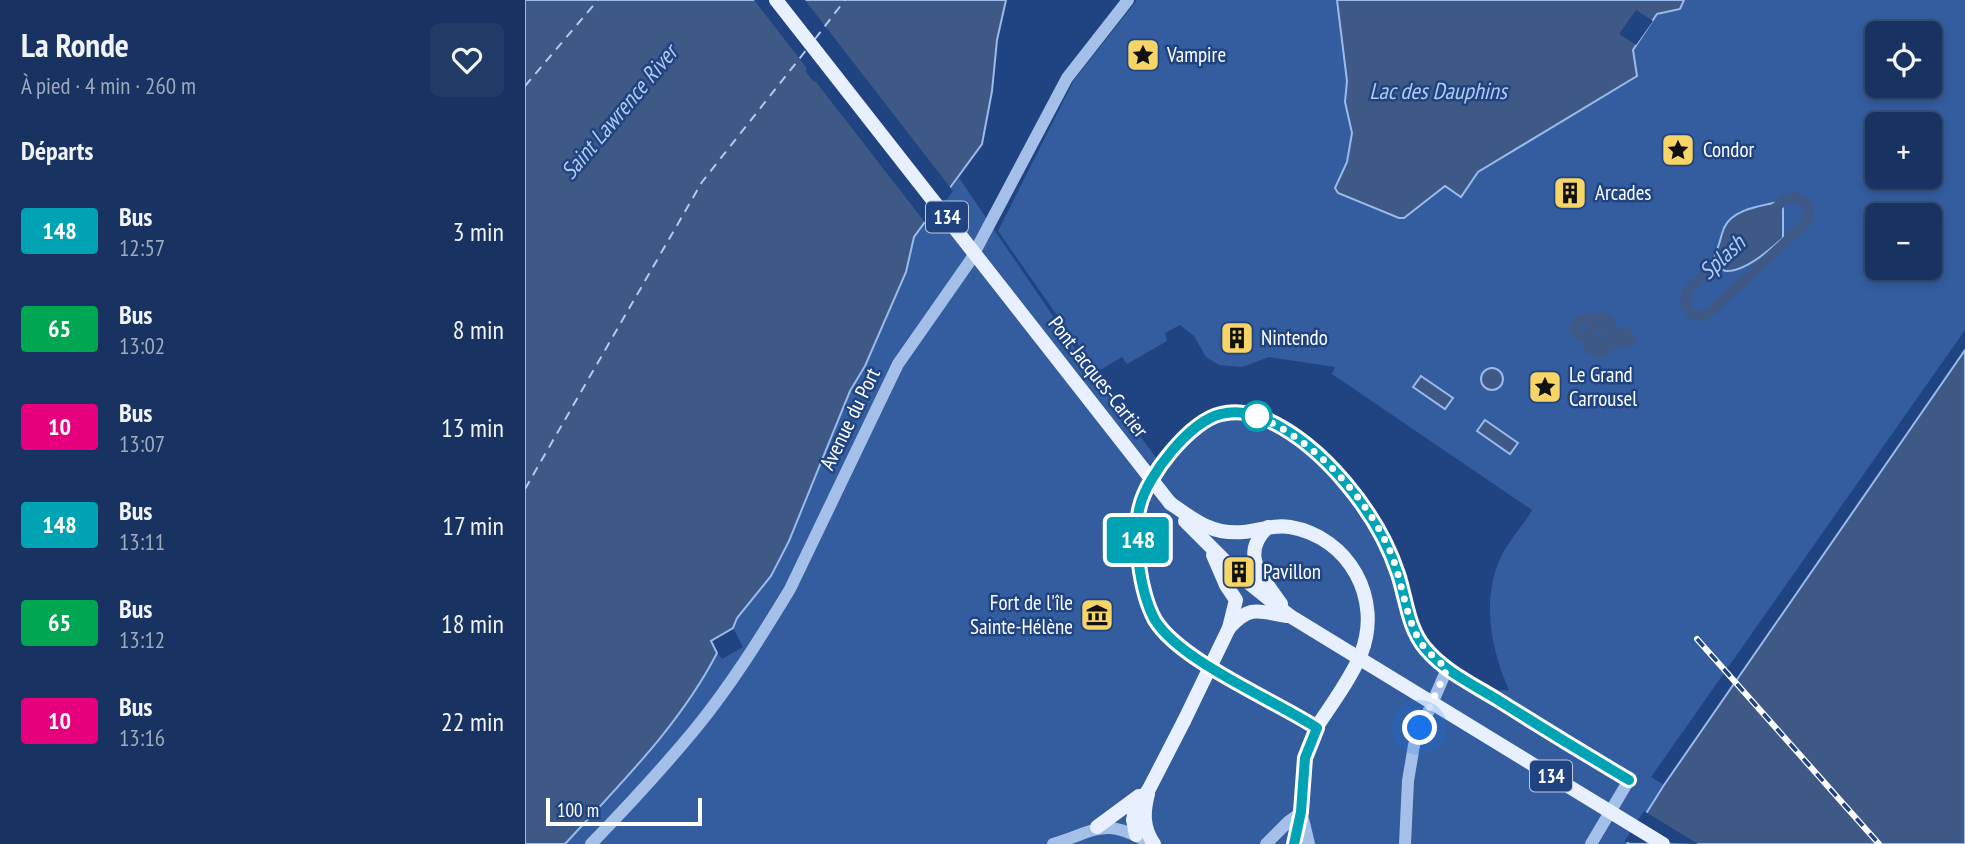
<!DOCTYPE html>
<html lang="fr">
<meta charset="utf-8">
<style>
:root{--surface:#183361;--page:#213b67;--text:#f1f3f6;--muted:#9faabd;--line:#364e76}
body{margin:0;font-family:"PT Sans Narrow",sans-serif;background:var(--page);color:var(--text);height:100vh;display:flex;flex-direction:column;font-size:26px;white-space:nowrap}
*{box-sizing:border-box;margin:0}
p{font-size:23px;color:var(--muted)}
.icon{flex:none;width:38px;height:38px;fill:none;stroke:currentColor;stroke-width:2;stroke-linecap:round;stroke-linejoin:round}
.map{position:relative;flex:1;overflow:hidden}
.sheet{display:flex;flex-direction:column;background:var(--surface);width:525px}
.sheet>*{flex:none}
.badge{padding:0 14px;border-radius:5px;font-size:24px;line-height:46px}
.buttons{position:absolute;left:1340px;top:21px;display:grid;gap:14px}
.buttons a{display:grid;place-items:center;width:77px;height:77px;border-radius:10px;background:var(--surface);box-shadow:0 4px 10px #0003,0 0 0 2px var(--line);font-size:35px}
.scale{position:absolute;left:21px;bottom:18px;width:156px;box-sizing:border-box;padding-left:7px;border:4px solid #fff;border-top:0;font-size:19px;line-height:24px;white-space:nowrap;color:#fff;-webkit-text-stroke:5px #204481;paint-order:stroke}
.you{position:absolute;width:35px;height:35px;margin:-18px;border:5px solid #fff;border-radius:50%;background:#1a73e8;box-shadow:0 0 0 10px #1a73e833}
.map>.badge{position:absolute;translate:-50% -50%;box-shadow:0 0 0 4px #fff}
h2{padding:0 21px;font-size:26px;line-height:63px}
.round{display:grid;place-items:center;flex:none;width:74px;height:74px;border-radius:10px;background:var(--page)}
.headline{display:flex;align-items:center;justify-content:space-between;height:119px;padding:0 21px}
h1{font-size:33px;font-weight:800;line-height:52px}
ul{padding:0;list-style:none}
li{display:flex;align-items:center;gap:21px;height:98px;padding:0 21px}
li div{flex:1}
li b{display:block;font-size:26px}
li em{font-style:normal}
li .badge{min-width:77px;font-weight:700;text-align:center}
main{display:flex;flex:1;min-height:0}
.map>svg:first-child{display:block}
.green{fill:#335d9f;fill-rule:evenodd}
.water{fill:#3e5985;stroke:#99baea;stroke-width:2}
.pier{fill:#204481}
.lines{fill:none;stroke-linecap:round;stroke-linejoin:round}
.canal{stroke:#3e5985;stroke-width:10}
.ferry{stroke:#b1caf0;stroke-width:2;stroke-dasharray:9 7;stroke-linecap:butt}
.minor{stroke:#a5c0e8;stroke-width:12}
.major{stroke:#e8effe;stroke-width:14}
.rail-casing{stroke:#fff;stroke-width:6}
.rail{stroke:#204481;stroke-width:3.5;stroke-dasharray:10;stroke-linecap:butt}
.major-bridge{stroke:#e8effe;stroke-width:14}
.line-casing{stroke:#fff;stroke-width:16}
.line{stroke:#00a3b4;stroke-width:10}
.walk{stroke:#fff;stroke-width:7;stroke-dasharray:0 12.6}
.stop-dot{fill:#fff;stroke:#00a3b4;stroke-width:3.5}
.labels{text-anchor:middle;stroke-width:5;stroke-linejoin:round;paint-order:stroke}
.shield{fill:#204481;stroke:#bcc7d9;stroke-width:2}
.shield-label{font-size:19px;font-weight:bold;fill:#fff}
.poi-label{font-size:21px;fill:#fff;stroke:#204481;text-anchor:start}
.street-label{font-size:21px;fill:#fff;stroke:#204481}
.water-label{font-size:23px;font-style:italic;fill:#b1caf0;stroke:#204481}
</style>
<main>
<section class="sheet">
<div class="headline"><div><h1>La Ronde</h1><p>À pied · 4 min · 260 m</p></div><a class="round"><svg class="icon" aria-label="heart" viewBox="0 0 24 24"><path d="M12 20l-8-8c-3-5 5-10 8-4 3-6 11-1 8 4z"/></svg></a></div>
<h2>Départs</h2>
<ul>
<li><span class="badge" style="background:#00a3b4;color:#fff">148</span><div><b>Bus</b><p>12:57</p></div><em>3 min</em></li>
<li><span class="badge" style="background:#00a651;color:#fff">65</span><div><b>Bus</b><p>13:02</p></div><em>8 min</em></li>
<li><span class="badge" style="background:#e6007e;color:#fff">10</span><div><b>Bus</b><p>13:07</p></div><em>13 min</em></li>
<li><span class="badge" style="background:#00a3b4;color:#fff">148</span><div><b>Bus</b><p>13:11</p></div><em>17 min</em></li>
<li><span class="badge" style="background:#00a651;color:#fff">65</span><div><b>Bus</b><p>13:12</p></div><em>18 min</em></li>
<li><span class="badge" style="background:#e6007e;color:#fff">10</span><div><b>Bus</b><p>13:16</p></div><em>22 min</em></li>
</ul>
</section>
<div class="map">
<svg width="1440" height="844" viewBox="0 0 1440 844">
<rect width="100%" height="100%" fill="#204481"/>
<path class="green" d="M612,0H1440V330L1126,777L1139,785L1102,844H40C95,784 155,725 192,653L197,659L218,647L208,628L212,618L246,576L264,541L325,391L340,366L381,272L389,237L434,178L568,375L640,469C654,456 673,430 691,423C755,401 837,506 859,555C874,588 874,631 899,659C908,668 934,689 947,691C958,694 973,690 984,690C967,652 957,605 973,564C980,544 997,528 1007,510L807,374L810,367L744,357L717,367L694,365L681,357L669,336L655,325L640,333L642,341L602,364L597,357L572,372L473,231L549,80ZM1353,33H1405V86H1353ZM1353,124H1405V177H1353ZM1353,215H1405V268H1353Z"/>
<g class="water">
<path d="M0,0H481L472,40L467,91L457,144L389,237L381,272L340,366L325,391L264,541L246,576L212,618L208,628L186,641L192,653C155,725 95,784 40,844H0Z"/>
<path d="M812,0H1159L1155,9L1132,14L1108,50L1112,76L953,172L936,197L920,186L879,218H874L813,193L810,188L822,162L827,133L820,102L822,81Z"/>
<path d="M1253,202L1258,207V238C1246,249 1220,272 1201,271C1195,270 1192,265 1188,261C1193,250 1195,239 1199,228C1207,209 1236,206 1253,202Z"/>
<path d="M1440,350V844H1102L1139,785Z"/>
<circle cx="967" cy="379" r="11"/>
<path d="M896,376L928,398L920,409L888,387Z"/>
<path d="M960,420L993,443L985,454L952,431Z"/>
</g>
<g class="pier">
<path d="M229,0H280L428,191L402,225L291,82L288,81L281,72V67Z"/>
<path d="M1111,10L1128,21L1111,45L1094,34Z"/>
<path d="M1119,811L1173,844L1099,842Z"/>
</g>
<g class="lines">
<g class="canal">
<path d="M1267,197C1282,198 1287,211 1281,223L1186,311L1177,316L1166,314L1160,304L1162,291L1259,200Z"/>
<path d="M1059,318H1081L1087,325L1080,330L1071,325L1065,328V333L1072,343H1076L1098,332L1104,335L1105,339L1099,343H1088L1077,353C1065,350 1063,350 1062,339L1052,334L1049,330L1055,320Z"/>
</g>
<g class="ferry">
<path d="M290,39L320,0"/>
<path d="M0,86L73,0"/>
<path d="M0,489L177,182L282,49"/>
</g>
<g class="minor">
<path d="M778,819L784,844"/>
<path d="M66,844C102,807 138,768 171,728C206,685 236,637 265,589L373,364L445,261L542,78L603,0"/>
<path d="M528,844C576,829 579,817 627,844"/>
<path d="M741,844L763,822L777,812"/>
<path d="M769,844L777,812L780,758L791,728C748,699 656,661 630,620C615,594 607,535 615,506C622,476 665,422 696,414C710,410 725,413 737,418C797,444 853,513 873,574C881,598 883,628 900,648C920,672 951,687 977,703C1019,729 1061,755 1104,780L1066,844"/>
<path d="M880,844L883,781L889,745L922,669"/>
</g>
<g class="major">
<path d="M645,503C669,520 687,535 718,532C734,531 748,524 765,527C824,537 858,599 836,654C825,680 806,705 791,728"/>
<path d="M660,521L714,575L765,616"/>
<path d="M743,527C713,555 739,579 756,604"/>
<path d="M688,555L701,585L711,600L704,628"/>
<path d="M705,627C726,604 735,612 762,616"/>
<path d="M623,794C618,813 618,828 629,844"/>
<path d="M572,827L614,796"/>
<path d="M611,835L608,820L610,809L624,789L659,721"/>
</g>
<defs>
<path id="rail" d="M1172,639L1354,844"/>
</defs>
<use href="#rail" class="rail-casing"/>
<use href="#rail" class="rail"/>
<g class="major-bridge">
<path d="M251,0L645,503"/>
<path d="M765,616L1138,844"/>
<path d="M659,721L704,628"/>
</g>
</g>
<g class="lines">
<defs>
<path id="line" d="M769,844L776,812L780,758L792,728C749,700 655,661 630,620C615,593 607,535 615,506C622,476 665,421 696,414C710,410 725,413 738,418C797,443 853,513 873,574C881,598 883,628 900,648C919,671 947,684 973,700C1016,727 1060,754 1104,780"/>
</defs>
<use href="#line" class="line-casing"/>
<use href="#line" class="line"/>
<path class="walk" d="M732,416L728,415C786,435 845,500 867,556C877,582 880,613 893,638C899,650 912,659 922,669L895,728"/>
</g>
<defs>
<symbol id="sight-square" viewBox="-11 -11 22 22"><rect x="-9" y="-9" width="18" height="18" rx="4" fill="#f6d566" stroke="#204481"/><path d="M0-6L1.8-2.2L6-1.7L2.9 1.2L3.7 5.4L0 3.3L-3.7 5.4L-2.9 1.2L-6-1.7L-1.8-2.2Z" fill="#111"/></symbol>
<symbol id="building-square" viewBox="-11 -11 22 22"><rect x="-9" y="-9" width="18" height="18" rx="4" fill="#f6d566" stroke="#204481"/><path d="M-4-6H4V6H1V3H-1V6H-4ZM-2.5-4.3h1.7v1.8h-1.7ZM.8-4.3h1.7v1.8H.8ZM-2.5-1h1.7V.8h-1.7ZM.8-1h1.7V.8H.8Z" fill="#111"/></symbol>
<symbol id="museum-square" viewBox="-11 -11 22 22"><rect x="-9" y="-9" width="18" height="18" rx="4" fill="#f6d566" stroke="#204481"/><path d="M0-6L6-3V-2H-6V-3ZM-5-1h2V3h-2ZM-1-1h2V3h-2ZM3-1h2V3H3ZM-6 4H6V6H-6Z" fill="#111"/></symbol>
</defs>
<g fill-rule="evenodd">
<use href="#sight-square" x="599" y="36" width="38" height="38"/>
<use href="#sight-square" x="1134" y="131" width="38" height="38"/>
<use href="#building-square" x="1026" y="174" width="38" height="38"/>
<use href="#building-square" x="693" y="319" width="38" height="38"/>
<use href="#sight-square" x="1001" y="368" width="38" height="38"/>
<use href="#building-square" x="695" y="553" width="38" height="38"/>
<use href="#museum-square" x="553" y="596" width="38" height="38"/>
</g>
<circle class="stop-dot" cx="732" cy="416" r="14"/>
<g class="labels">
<g class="shield">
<rect x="401" y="201.5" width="42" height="31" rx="5"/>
<rect x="1005" y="760.5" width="42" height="31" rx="5"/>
</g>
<g class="shield-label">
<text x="422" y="224">134</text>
<text x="1026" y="783">134</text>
</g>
<g class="poi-label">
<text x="642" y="62">Vampire</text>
<text x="1178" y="157">Condor</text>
<text x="1070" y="200">Arcades</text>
<text x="736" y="345">Nintendo</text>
<text x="1044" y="382">Le Grand<tspan x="1044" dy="24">Carrousel</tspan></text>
<text x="738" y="579">Pavillon</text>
<text x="548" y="610" text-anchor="end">Fort de l'île<tspan x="548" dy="24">Sainte-Hélène</tspan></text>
</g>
<g class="street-label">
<text transform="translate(573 377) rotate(52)" y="7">Pont Jacques-Cartier</text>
<text transform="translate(325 419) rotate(-64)" y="7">Avenue du Port</text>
</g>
<g class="water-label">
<text x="913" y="99">Lac des Dauphins</text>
<text transform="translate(94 112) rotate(-50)" y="8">Saint Lawrence River</text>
<text transform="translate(1197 257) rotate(-43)" y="8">Splash</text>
</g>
</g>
</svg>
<div class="buttons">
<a><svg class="icon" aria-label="locate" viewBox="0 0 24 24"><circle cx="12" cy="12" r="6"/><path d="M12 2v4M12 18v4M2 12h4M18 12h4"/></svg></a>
<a>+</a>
<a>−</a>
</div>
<div class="scale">100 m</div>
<div class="you" style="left:895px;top:728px"></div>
<b class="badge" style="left:613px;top:540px;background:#00a3b4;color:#fff">148</b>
</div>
</main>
